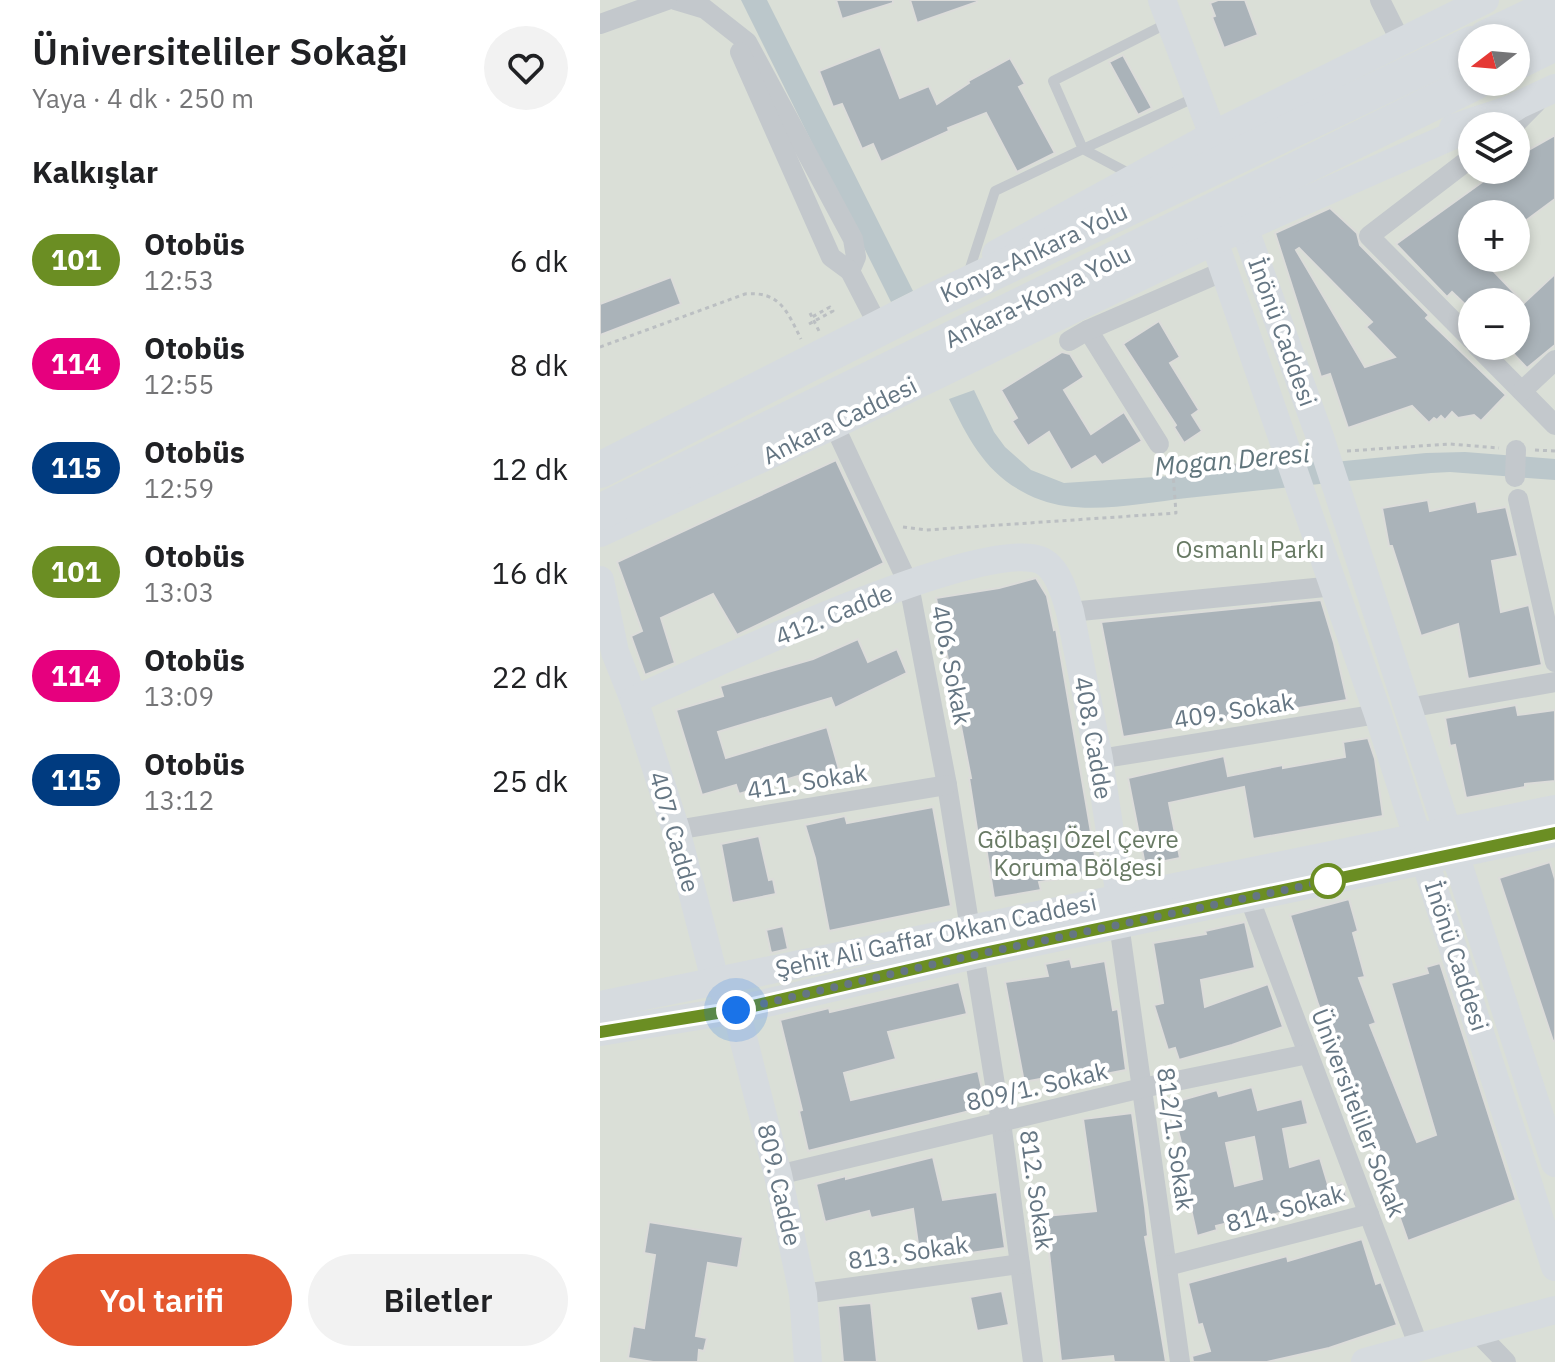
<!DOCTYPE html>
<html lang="tr">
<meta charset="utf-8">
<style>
:root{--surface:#fff;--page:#f2f2f2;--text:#202124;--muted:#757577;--accent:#e4572e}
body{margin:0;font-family:"IBM Plex Sans",sans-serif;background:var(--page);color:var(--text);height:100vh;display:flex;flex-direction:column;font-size:30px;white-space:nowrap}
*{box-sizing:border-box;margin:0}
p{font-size:26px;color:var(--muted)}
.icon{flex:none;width:44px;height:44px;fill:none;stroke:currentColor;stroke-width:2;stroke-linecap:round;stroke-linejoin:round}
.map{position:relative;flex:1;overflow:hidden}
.side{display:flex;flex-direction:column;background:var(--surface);width:600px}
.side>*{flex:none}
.badge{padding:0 16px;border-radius:26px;font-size:28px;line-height:52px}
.needle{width:52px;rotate:254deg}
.controls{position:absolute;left:858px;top:24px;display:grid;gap:16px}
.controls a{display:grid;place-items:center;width:72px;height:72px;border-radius:50%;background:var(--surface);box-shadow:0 4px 12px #0003;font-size:40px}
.you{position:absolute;width:40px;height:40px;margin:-20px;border:6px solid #fff;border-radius:50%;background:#1a73e8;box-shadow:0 0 0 12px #1a73e833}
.map>.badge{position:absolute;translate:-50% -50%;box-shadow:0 0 0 4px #fff}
h2{padding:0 32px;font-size:30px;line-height:72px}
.round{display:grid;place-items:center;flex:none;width:84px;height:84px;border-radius:42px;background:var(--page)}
.summary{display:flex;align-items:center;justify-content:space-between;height:136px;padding:0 32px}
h1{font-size:38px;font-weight:600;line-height:60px}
.action{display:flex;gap:16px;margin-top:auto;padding:16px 32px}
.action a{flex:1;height:92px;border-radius:48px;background:var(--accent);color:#fff;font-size:32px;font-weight:600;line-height:92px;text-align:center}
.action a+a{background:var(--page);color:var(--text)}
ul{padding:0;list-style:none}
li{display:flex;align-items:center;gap:24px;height:104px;padding:0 32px}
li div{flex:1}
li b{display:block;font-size:30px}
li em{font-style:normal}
li .badge{min-width:88px;font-weight:700;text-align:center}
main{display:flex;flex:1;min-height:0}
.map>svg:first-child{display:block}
.green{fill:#dadfd7;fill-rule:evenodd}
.water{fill:#bbc7cb}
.building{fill:#aab3b9;stroke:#dcdcda;stroke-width:2;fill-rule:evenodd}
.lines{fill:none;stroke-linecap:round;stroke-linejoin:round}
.path{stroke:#bbbfc2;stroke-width:3;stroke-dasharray:4 4;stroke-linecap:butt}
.lane{stroke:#c3c8cc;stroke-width:10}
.street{stroke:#c3c8cc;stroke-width:20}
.secondary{stroke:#d6dbdf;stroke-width:28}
.highway{stroke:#d6dbdf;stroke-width:36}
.line-casing{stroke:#fff;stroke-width:18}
.line{stroke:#6b8e23;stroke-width:12}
.walk{stroke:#657683;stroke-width:8;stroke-dasharray:0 14.4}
.stop-dot{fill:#fff;stroke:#6b8e23;stroke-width:4}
.labels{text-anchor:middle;stroke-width:8;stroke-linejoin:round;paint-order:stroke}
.street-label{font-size:24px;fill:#657683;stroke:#fff}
.park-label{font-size:24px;fill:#687a64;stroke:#fff}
.water-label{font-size:26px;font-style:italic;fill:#60757c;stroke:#fff}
</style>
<main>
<section class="side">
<div class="summary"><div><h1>Üniversiteliler Sokağı</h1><p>Yaya · 4 dk · 250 m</p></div><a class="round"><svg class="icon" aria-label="heart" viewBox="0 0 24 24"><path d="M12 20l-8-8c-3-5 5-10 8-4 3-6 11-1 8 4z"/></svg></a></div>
<h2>Kalkışlar</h2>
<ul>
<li><span class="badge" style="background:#6b8e23;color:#fff">101</span><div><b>Otobüs</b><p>12:53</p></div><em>6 dk</em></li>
<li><span class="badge" style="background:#e6007e;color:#fff">114</span><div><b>Otobüs</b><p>12:55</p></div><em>8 dk</em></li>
<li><span class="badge" style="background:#003b80;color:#fff">115</span><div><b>Otobüs</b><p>12:59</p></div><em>12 dk</em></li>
<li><span class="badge" style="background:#6b8e23;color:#fff">101</span><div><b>Otobüs</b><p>13:03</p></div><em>16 dk</em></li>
<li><span class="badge" style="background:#e6007e;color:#fff">114</span><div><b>Otobüs</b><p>13:09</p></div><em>22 dk</em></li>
<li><span class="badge" style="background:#003b80;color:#fff">115</span><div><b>Otobüs</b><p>13:12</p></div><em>25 dk</em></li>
</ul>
<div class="action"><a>Yol tarifi</a><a>Biletler</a></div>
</section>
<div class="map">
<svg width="955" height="1362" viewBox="0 0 955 1362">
<rect width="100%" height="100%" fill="#fafaf8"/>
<path class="green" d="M0,0H955V1362H0ZM872,38H916V82H872ZM872,126H916V170H872ZM872,214H916V258H872ZM872,302H916V346H872Z"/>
<g class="water">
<path d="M141,0H167L313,291L291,302Z"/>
<path d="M374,390L394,432L405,447L431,470L464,483L570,476L684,461L734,462L826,453L865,452L955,459V480L850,472L831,473C750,480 668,490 587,498C543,503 483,516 441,500C390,481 371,445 349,399Z"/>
</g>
<g class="building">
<path d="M236,0H293V3L242,19Z"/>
<path d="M310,0H377V2L317,23Z"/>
<path d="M618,0H645L658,35L624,48L612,17L615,16L610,3Z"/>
<path d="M280,47L300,98L329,86L337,104L369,83L368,81L410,58L425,84L419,87L455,153L417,172L386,113L348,128L349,131L281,162L273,144L262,149L242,104L233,107L219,71Z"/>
<path d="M523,55L552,108L538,115L509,62Z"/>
<path d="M955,135V199L916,228V214H872V258H881L924,303L955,274V345L927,368L906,346H916V302H872V311L852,292L847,297L796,244L899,170H916V157Z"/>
<path d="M730,208L757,233L760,245L829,315L826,318L906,395L881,421L874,415L858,418L852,412L845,420L841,416L837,420L834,418L829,423L812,406L748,428L730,374L721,377L675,233ZM699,248L772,322L766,327L795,357L765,367L696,250Z"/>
<path d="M71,277L81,304L0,335V304Z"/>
<path d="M559,321L580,357L570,363L599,410L592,415L602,431L584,443L574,427L576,425L523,344Z"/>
<path d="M462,352L470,354L484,377L464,390L491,434L524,412L542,441L502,465L495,456L471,470L449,432L428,446L412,421L417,418L401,390Z"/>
<path d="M236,460L284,563L137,635L113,594L61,618L75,663L45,675L31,636L42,631L17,562Z"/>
<path d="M828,500L830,511L876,501L878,512L906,507L918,556L892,561L901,612L929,605L942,665L868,679L858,624L821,636L792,546H789L782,508Z"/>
<path d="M436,578L447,596L454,630L456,629L498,873L439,882L441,890L394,898L385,841L379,842L369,778H371L336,598L399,588Z"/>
<path d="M721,600L734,643L747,700L523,737L501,622Z"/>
<path d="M258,639L268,662L297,649L307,673L235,708L231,698L118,732L126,758L227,727L240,773L200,784L198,776L139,794L136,785L102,795L76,710L123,696L120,686L213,659Z"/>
<path d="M916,705L918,715L955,710V781L925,784V787L866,798L855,745L850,746L845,718Z"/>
<path d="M768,738L775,759L783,816L653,839L644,787L569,803L580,858L545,865L528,778L624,756L628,776L683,765V768L745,757L743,742Z"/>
<path d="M333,807L351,906L229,931L215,858L205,825L245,816L247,823Z"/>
<path d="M159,836L169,880L173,879L176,894L132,903L121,844Z"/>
<path d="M950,862L955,879V1041H953L899,878Z"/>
<path d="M749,899L758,931L753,933L765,977L759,978L776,1023L770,1025L817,1142L836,1135L791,983L828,973L826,967L840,963L916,1200L808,1241L756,1094L718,1004L690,915Z"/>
<path d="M645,922L655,968L601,980L605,1007L668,984L683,1027L632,1045L579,1060L575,1048L568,1050L554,1005L563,1003L553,943L606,934L605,931Z"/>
<path d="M183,926L188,949L171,953L166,930Z"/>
<path d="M470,959L472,967L505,961L513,1010L518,1009L526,1070L464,1082L462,1075L424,1082L405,982L448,976L445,964Z"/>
<path d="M359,982L367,1014L288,1032L296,1059L244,1073L251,1100L378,1071L386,1107L208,1151L199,1111L202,1110L180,1020L229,1008L230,1012Z"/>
<path d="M652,1087L658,1110L702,1099L708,1124L683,1129L690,1167L720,1158L729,1188L742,1183L748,1200L721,1210L718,1202L644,1223V1219L616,1226L617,1230L597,1236L577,1146H582L571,1103L617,1090L619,1096ZM654,1137L662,1179L635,1186L626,1143Z"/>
<path d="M532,1113L545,1207L548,1236L545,1237L566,1362H514L513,1356L461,1361L445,1216L496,1211L483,1119Z"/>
<path d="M333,1157L343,1200L397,1192L405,1248L364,1254L363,1250L320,1258L313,1209L271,1218L269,1211L225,1222L216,1184L246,1176V1179Z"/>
<path d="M49,1222L143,1237L138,1268L108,1263L96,1336L107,1338L104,1351L99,1350L98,1362H53L28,1358L33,1326L44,1328L55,1255L44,1253Z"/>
<path d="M762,1239L776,1284L781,1282L797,1325L729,1348L667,1362H593L592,1356L610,1351L602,1324L598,1325L588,1283L687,1256L688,1261Z"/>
<path d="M402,1291L409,1325L377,1331L370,1297Z"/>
<path d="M271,1303L277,1362H243L238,1306Z"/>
</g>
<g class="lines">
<g class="path">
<path d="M210,313L219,331"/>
<path d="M209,324L233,311L230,307L212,317"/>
<path d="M0,347L145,294C180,291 187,311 201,339"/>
<path d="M935,450L955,451"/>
<path d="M747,451L850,444L899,448"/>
<path d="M303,527L326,530L576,513L573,473L660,462L666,459"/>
</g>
<g class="lane">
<path d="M568,23L453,81L483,149L596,97"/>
<path d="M370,268L395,191L483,149L534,176"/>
</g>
<g class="street">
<path d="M75,0L105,9L147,42L253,239L256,257L250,271"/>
<path d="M780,0L801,42"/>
<path d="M0,24L67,0"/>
<path d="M140,52L231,257L250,271L279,327"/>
<path d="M913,126L936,103"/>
<path d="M872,157L769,236L872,340"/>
<path d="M488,330L559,444"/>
<path d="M469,341L488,330L624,271"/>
<path d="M877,346L955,425"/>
<path d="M922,391L955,360"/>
<path d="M234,425L309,585L347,785L401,1122L433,1362"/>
<path d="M915,477L916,450"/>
<path d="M918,499L955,662"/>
<path d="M470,612L735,586"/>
<path d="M808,708L955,682"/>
<path d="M499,759L778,714"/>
<path d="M76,830L347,785"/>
<path d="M649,897L819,1347"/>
<path d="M519,924L580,1362"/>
<path d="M178,1175L542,1088L708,1054"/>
<path d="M567,1266L769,1214"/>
<path d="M203,1294L420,1264"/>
<path d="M877,1332L906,1362"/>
</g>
<g class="secondary">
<path d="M562,0L613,135"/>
<path d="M897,115L955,88"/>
<path d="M853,128L914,108"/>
<path d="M644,227L720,437L955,1163"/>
<path d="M614,241L778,714L955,1267"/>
<path d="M396,254L613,135L885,0"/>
<path d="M0,533L234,425L614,241L872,127"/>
<path d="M0,580L15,652L34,700L76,830L115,980L136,1010L178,1175L203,1294L208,1362"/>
<path d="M34,700C103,669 379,537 440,560C458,567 465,595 470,612L499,759L520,898L519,916"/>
<path d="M0,1005L955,809"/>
<path d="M0,1032L136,1010L374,955L955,833"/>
<path d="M765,1362L955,1310"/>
</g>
<g class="highway">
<path d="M886,38L955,5"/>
<path d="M916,62L955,43"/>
<path d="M0,470L331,302L872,44"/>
<path d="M0,512L875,82"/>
</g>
</g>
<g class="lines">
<defs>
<path id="line" d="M0,1032L136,1010L374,955L955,833"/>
</defs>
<use href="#line" class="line-casing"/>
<use href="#line" class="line"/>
<path class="walk" d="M136,1010L374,955L742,878L728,881"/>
</g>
<circle class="stop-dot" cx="728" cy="881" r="16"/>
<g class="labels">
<g class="street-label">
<text transform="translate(434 253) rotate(-25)" y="8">Konya-Ankara Yolu</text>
<text transform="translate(438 297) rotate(-26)" y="8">Ankara-Konya Yolu</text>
<text transform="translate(682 332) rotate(70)" y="8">İnönü Caddesi</text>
<text transform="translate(240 421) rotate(-26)" y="8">Ankara Caddesi</text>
<text transform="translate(234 615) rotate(-22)" y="8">412. Cadde</text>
<text transform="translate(351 665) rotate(79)" y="8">406. Sokak</text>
<text transform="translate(634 711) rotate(-9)" y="8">409. Sokak</text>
<text transform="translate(493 738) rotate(80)" y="8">408. Cadde</text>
<text transform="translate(207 782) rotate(-9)" y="8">411. Sokak</text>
<text transform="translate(74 832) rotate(74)" y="8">407. Cadde</text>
<text transform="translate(336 936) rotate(-12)" y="8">Şehit Ali Gaffar Okkan Caddesi</text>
<text transform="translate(856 956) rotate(72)" y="8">İnönü Caddesi</text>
<text transform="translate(437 1087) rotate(-13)" y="8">809/1. Sokak</text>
<text transform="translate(758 1113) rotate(69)" y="8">Üniversiteliler Sokak</text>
<text transform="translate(575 1139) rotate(82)" y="8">812/1. Sokak</text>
<text transform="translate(179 1185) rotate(77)" y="8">809. Cadde</text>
<text transform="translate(436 1190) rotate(82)" y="8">812. Sokak</text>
<text transform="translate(685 1209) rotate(-15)" y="8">814. Sokak</text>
<text transform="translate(308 1253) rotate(-8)" y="8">813. Sokak</text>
</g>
<g class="park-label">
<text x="650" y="558">Osmanlı Parkı</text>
<text x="478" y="848">Gölbaşı Özel Çevre<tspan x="478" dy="28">Koruma Bölgesi</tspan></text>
</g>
<g class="water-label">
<text transform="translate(632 460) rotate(-5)" y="9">Mogan Deresi</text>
</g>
</g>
</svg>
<div class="controls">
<a><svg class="needle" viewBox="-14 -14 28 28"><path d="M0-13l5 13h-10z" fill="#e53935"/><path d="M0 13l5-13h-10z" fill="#757577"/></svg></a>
<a><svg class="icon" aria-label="layers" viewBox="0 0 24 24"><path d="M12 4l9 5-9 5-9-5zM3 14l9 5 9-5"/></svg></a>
<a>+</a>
<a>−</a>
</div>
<div class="you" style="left:136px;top:1010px"></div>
</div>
</main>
